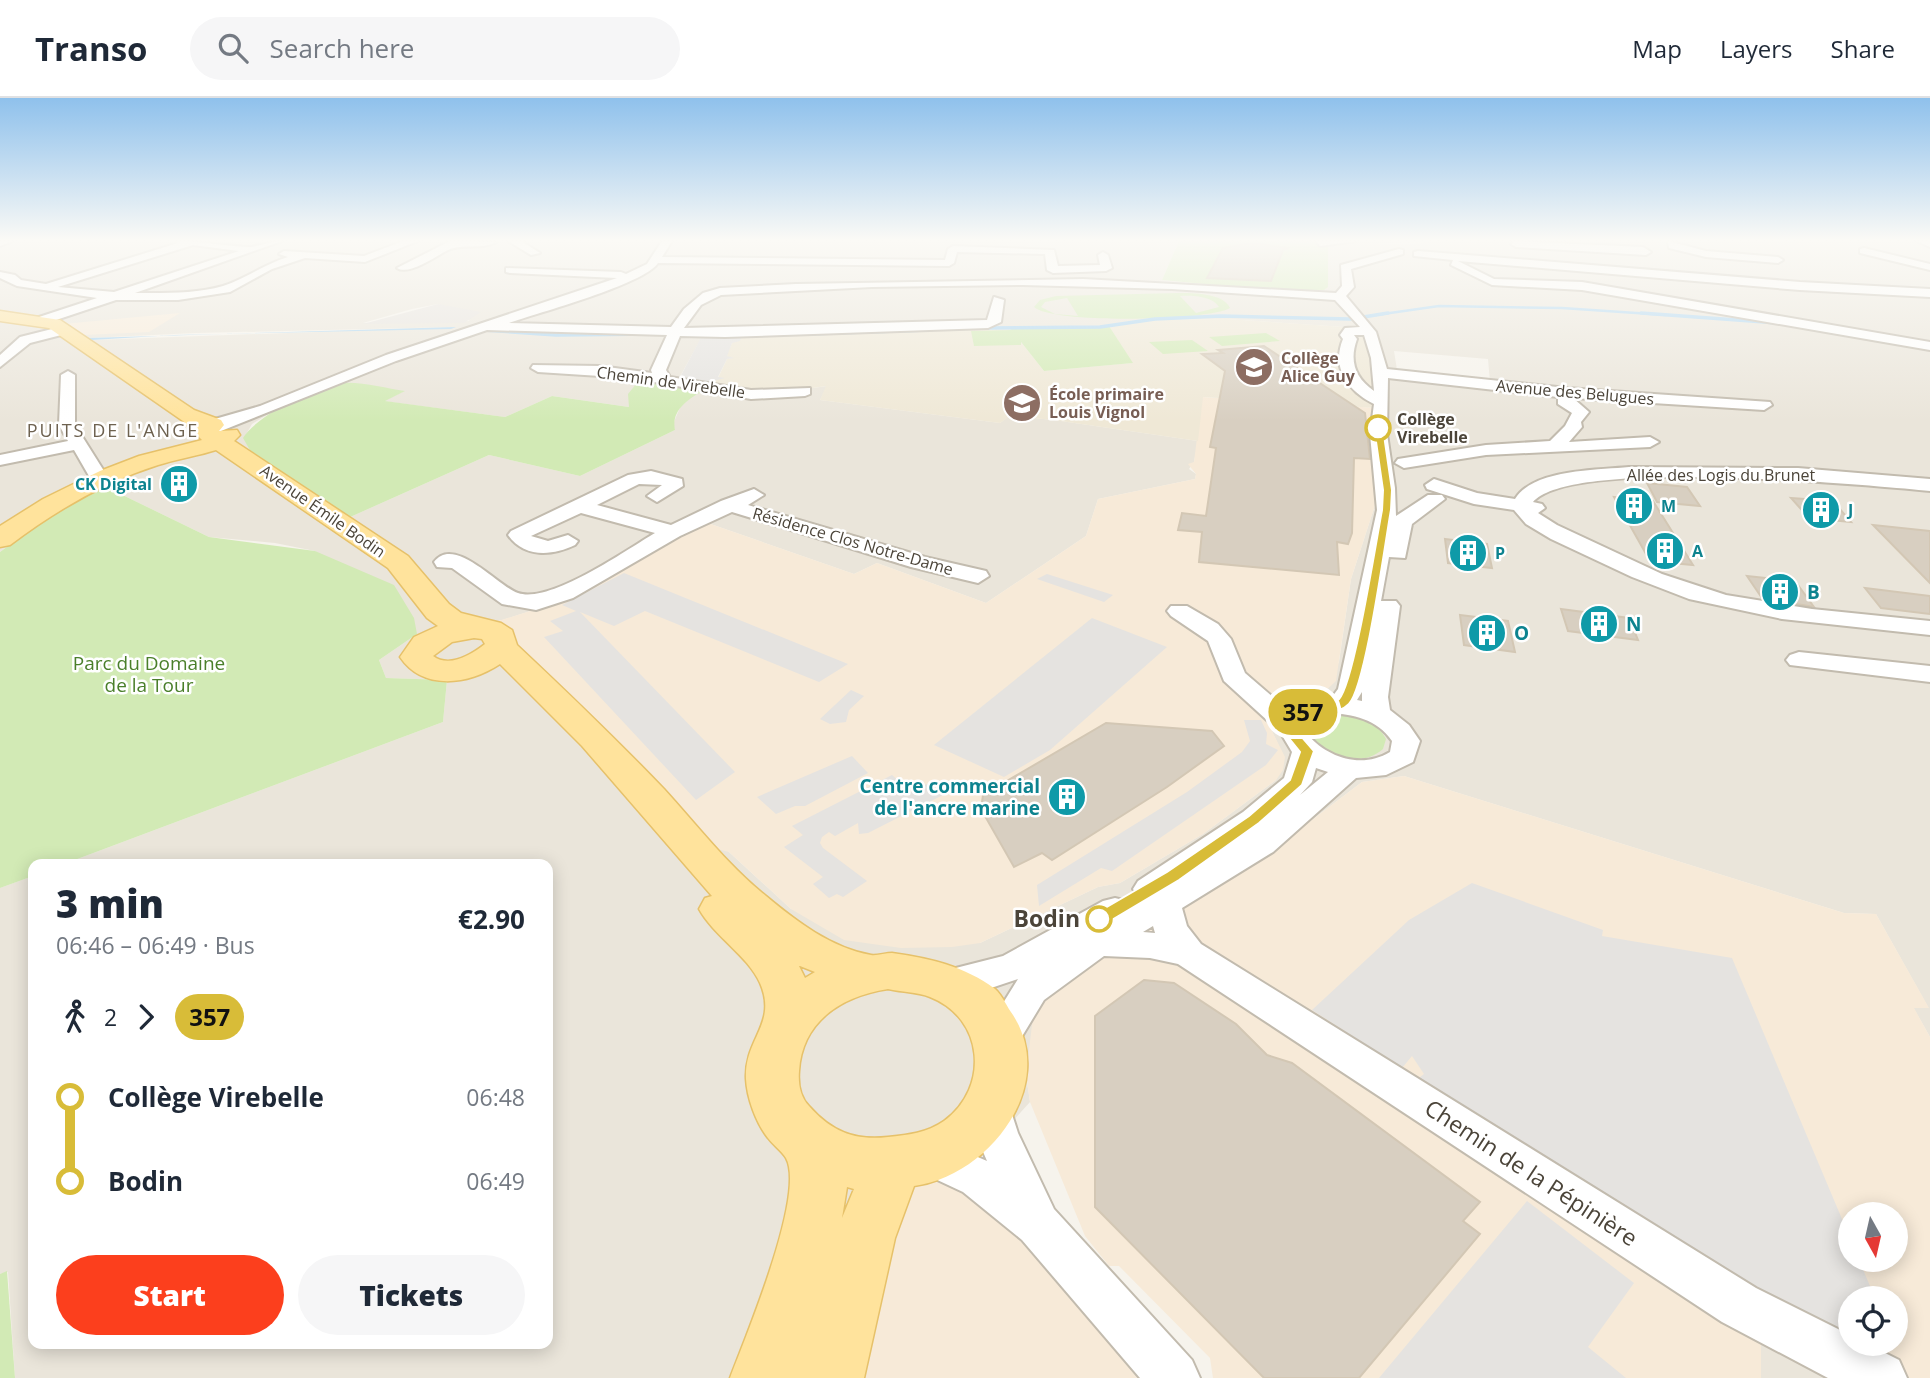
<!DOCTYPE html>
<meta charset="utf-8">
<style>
:root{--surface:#fff;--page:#f6f6f7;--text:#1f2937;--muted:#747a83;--line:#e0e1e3;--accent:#fc3f1d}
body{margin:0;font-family:"Open Sans",sans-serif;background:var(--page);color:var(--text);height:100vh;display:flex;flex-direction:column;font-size:26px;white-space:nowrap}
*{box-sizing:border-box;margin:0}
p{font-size:23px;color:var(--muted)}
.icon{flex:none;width:38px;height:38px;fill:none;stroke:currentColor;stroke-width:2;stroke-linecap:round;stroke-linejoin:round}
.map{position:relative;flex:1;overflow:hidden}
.drawer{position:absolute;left:28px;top:761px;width:525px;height:490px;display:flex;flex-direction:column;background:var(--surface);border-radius:14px;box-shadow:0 4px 18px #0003}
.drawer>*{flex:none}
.badge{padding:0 14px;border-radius:23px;font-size:24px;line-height:46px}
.needle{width:46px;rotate:172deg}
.tools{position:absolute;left:1838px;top:1104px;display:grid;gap:14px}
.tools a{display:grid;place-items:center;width:70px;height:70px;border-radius:50%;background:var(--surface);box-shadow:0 4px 18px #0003;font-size:35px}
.map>.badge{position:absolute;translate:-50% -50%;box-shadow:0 0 0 4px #fff}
.legs{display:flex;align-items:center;gap:10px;height:77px;padding:0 28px;font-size:23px}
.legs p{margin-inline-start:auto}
.headline{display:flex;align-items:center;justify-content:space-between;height:119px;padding:0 28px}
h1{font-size:38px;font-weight:800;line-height:52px}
.cta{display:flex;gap:14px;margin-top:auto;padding:14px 28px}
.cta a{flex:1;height:80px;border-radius:42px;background:var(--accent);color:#fff;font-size:28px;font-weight:800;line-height:80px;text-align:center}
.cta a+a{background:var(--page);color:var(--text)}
ul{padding:0 28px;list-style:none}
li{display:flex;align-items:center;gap:24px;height:84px;font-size:26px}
li i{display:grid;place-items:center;width:10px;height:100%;margin:0 9px;background:currentColor}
li i::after{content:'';width:18px;height:18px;margin:-9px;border:5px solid;border-radius:50%;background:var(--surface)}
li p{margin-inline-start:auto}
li:first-child i{background:linear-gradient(#0000 50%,currentColor 0)}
li:last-child i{background:linear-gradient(currentColor 50%,#0000 0)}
header{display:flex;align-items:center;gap:42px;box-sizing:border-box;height:98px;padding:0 35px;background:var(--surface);border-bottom:2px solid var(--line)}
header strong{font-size:33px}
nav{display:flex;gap:38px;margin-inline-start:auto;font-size:24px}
.search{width:490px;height:63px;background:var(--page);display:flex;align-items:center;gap:18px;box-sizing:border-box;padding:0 24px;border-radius:38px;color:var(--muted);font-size:26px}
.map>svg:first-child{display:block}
.residential{fill:#eae5da;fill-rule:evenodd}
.commercial{fill:#f7ead8;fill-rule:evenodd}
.industrial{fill:#e6e2dd}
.education{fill:#efe8d6}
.green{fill:#d2eab5;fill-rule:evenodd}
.parking{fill:#e5e3e0}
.water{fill:#a9d4f2}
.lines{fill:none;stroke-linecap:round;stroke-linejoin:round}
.stream-far1{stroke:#a9d4f2;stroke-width:2.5}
.stream{stroke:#a9d4f2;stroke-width:3.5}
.building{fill:#d8cfc1;stroke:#d3c7b4;stroke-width:2}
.minor-casing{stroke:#c2bbae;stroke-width:4}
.major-casing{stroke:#e6c16a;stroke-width:3}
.minor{fill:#fff;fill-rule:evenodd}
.major{fill:#ffe39c;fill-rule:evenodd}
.line-1{fill:#d8bc38;stroke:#fff;stroke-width:2}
.stop-1-dot{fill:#fff;stroke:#d8bc38;stroke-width:3.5}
.labels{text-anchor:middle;stroke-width:5;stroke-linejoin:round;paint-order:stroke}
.far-education-label{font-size:16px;font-weight:bold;fill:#785e54;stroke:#fff;text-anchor:start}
.far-street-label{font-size:16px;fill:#4b4439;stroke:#fff}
.far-stop-label{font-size:16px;font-weight:bold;fill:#4b4439;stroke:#fff;text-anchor:start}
.far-culture-label{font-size:16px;font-weight:bold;fill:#0d838f;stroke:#fff;text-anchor:start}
.far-neighbourhood-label{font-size:18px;letter-spacing:2px;fill:#6e6250;stroke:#fff}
.culture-label{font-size:19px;font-weight:bold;fill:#0d838f;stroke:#fff;text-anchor:start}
.park-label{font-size:19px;fill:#4a7f2a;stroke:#fff}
.near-stop-label{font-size:23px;font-weight:bold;fill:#4b4439;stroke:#fff;text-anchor:end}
.near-street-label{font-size:23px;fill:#4b4439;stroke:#fff}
</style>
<header>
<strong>Transo</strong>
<div class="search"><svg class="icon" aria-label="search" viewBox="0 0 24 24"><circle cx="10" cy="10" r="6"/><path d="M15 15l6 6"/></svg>Search here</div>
<nav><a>Map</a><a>Layers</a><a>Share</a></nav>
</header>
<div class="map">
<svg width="1930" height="1280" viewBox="0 0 1930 1280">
<rect width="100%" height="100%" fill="#f6f3ec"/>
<g class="residential">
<path d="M0,143H1179L1162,182L1288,194L1328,189V143H1409L1410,144L1379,145L1403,147L1439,143H1930V939L1913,909H1928L1876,816L1844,815L1404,678L1362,684L1254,766L1104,854L1026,977L1030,1004L984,1055L955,1077L854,1280H15L8,1174L0,1176V790L33,778V1246H548V766H64L443,624L447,582L386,580L379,562L417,536L315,453L275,445L209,439L102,387L34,429L0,454ZM438,206L470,223L363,225L412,211ZM1227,221L1359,230L1377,310L1378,398L1351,481L1339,564L1322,596L1296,601L1277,611L1268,625L1284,659L1276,682L1203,736L1120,785L1098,789L980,845L791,811L729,754L496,524L549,507L702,423L854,476L877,465L986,505L1086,438L1098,401L1195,381L1196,376L1189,371L1194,364L1198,343L1054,322L1009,318L1000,325L820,302L827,288L772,296L678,282L703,237L1109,228L1153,222ZM454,229L92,242L89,240L195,235ZM1394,253L1488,261L1490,284L1402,275L1397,272ZM404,293L383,303L505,319L552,298L629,309L682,305L673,326L675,332L580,378L489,357L348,420L251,354L244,340L252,326L287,305Z"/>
<path d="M1761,1232L1880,1280H1761Z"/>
</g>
<g class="commercial">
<path d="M180,215L149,234L83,237L63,226Z"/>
<path d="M1202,299L1377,310L1378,398L1351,481L1336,583L1322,596L1296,601L1277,611L1268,625L1285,659L1283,672L1276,682L1203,736L1120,785L1098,789L980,845L952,849L901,850L844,842L791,811L729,754L709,749L495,524L549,507L702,423L854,476L877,465L986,505L1086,438L1098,401L1195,381L1196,376L1188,366L1194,364Z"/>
<path d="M1404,678L1844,815L1876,816L1929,910H1914L1930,939V1280H1880L1761,1232V1280H1213L1210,1260L1119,1168H1109L1085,1138L1030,1004L1026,977L1035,902L1104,854L1254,766L1362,684ZM1850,1116H1895V1162H1850ZM1850,1200H1895V1246H1850Z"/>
<path d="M922,1076L983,1097L1141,1280H864L902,1097Z"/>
</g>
<path class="industrial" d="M438,206L481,214L464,225L363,226Z"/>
<path class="education" d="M1227,221L1360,230L1373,246L1377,310L1203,299L1198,343L1054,322L1010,318L1000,325L820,302L826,288L772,296L694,288L718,280L727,261L731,260L726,258L732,245L743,236L1009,229L1044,273L1132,265L1109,228L1153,222Z"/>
<g class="green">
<path d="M1179,143H1328V189L1324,192L1288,194L1162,182Z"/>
<path d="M1178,195C1194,195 1223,195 1230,210C1208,223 1052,226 1034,209L1040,202L1056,198ZM1180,198C1191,197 1213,198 1219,209L1196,215ZM1067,200L1078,218L1055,216L1041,209L1045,204Z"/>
<path d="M1109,228L1133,265L1044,273L1021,244V247L974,248L971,233L1011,232L1009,229Z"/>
<path d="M1266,235L1280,243L1222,248L1209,239Z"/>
<path d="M1192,242L1208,253L1163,256L1149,244Z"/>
<path d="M641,280L701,294C687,302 671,313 675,332L580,378L489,357L348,420L251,354L243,340C255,319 317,286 340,285C361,283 385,290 405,293L385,303L505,319L552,298L629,309L628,296Z"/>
<path d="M102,387L209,439L315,453L394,487L414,520L417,536L379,562L386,580L447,582L443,624L64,766H33V778L0,790V454L34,429Z"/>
<path d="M1335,615C1355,618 1376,621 1386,641L1383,651C1358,673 1326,655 1306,636L1307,625L1318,618Z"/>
<path d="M7,1173L15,1280H0V1176Z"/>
</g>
<g class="parking">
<path d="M703,236H743L740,243L732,245L727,258L734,260L727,261L718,279L725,280L694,288L678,283Z"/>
<path d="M624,475L848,566L819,584L645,513L614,528L580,514L735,674L696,702L544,539L563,533L550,523L576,513L562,507Z"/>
<path d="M1047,476L1113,497L1104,504L1037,481Z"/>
<path d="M1092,520L1167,549L1050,652L1004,679L934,647Z"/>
<path d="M851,592L864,598L849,612L846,624L830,626L820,621Z"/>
<path d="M1244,622H1261L1267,635L1266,646L1278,652L1266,667L1112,773L1101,770L1039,808L1037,787L1187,694L1242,654L1250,643Z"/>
<path d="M852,658L868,675L805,708H795L776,716L757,699Z"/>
<path d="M892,677L911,694L927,686L943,697L868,735L859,736L858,725L835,738L829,734L822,739L820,745L823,750L867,783L843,799L837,796L829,800L813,786L823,779L784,749L803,737L792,728Z"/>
<path d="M1472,785L1603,832L1602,838L1732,860L1850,1140V1162H1859L1875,1200H1850V1235L1787,1212L1415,983L1424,976L1412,958L1402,970L1312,912L1409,822Z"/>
<path d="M1527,1103L1634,1185L1588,1249L1626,1280H1379Z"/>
</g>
<path class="water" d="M456,229L451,231L174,237L92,242L88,240Z"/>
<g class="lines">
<path class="stream-far1" d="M1376,217L1439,208L1562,210L1666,217"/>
<g class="stream">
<path d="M1641,215L1778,225"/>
<path d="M983,230L1100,229L1155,221L1221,218L1351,221L1388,215"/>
<path d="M484,232L556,237L655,236"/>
<path d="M805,236L927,232"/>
</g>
</g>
<g class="building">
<path d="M1253,145L1288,150L1283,152L1271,183L1207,180L1223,150Z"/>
<path d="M1264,248L1365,315L1370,361L1354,360L1352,435L1348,446L1337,444L1339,477L1199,464L1202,434L1178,432L1182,415L1206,418L1215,357L1216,350L1210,349L1225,273L1202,256L1223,255L1218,252Z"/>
<path d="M1647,385L1687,389L1700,408L1657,404Z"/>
<path d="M1614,399L1653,403L1693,467L1650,463Z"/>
<path d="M1791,400L1833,403L1851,424L1809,420Z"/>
<path d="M1873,427L1930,433V485Z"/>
<path d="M1445,441L1487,446L1492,470L1448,465Z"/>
<path d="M1747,478L1795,483L1814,509L1762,500Z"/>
<path d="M1865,490L1930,498V516L1881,510Z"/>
<path d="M1561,511L1629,520L1638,542L1568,533Z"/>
<path d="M1460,517L1508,523L1515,554L1464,547Z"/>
<path d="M1106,625L1212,633L1224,648L1167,689L1052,762L1042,755L1014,769L981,711L983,697Z"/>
<path d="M1144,882L1174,885L1236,926L1267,957L1292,965L1480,1104L1463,1123L1480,1136L1359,1280H1264L1095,1109V918Z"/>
</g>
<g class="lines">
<defs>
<g id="minor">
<path d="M0,143H13L0,148Z"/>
<path d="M176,143C201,143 226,148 249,149C256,149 271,143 282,143L135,195C163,195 195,196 223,188C245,181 265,166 288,159L279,156L284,153L364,158L403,143H418L365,164L305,160L272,171L230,194L178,202H116L41,227L36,226V220L97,200L17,188L0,180V174L15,177L21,182L46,186L178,145ZM193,147L239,153L114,194L58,189Z"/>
<path d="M450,143L496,144C483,152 463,145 448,152C436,158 409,178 397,170Z"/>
<path d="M508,143H521L540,155L531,157Z"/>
<path d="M662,143H672L662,159L945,162L948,151L953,148L1054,152L1058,168L1100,167L1098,157L1103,154L1108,157L1112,170L1106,173L1053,175L1047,172L1045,156L957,154L954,165L949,168L658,165C645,186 537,215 509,225L671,229L684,211L703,195L720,190L796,186L1083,181L1336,195L1342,188L1341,167L1399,151L1403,152V156L1351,171L1354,189L1346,198L1376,234L1387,271L1567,290L1770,304L1772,307L1764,312L1573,300L1589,314L1581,324L1582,329L1569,344L1650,339L1659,344L1650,349L1486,357L1404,370L1395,365L1398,361L1486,347L1550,343L1565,328L1572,315L1558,306V299L1388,280L1387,336L1395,390L1396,418L1428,397H1442L1445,401L1412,426L1405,460L1389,459L1381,503H1396L1400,508L1388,599L1390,612L1409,627L1420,643L1413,664L1386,677L1356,680L1273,754L1182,810L1187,828L1201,846L1756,1190L1850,1237V1246H1867L1899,1262L1907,1280H1828L1722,1224L1178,866L1150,860L1104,858L1044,902L1015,950L1001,955L987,950L982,939L1018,881L973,896L949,899L936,895L931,885L936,875L1003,858L1103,803L1115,800L1127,803L1130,809L1144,801L1138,799L1133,791L1138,783L1243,714L1284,680L1292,654L1280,634L1224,583L1208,543L1171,518L1167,513L1171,508H1187L1218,526L1231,541L1245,575L1289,613L1295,607L1332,599L1338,591L1377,412L1370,336L1374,306C1348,293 1331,270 1343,241L1340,237L1345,230L1360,229L1335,202L1172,191L1023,187L872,189L721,197L701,207L684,230L987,222L994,199L1004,202L1001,224L988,230L725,239L680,238L666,272L670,279L751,292L810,290V296L805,298L751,301L631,280L538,274L531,270L533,267L600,268L652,275L651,272L667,237L487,232L396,263L206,339L198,334L215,321L260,308L386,257L617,180L510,175L506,174V170L621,174L626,176L647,166ZM1354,237H1364L1371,260L1374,293C1355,280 1349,263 1357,241ZM1362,594V603L1357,602ZM1328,615C1353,616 1377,621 1392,643L1390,654C1362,671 1328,660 1308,637V625L1315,619ZM1316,670L1328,674L1300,697L1312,684ZM1153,828L1155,835L1143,834Z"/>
<path d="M1316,143H1356L1320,148Z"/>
<path d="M1514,143L1643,149L1651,154L1646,157L1516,149L1511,146Z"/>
<path d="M1668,143L1706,153L1778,159L1783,162L1778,165L1706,159L1669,150Z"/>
<path d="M1917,143H1930V149Z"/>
<path d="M1864,150L1930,166V172L1860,155V151Z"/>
<path d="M1418,153L1800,184L1930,191V199L1800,192L1458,163L1494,181L1582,184L1930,244V252L1582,192L1492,187L1451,167L1453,162L1414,158V154Z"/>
<path d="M64,228L69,229V235L30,245L0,269V257L20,239Z"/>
<path d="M68,273L75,277V327L109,381L107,385H93L74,352L0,367V357L68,343L59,327L61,277Z"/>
<path d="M1629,369L1798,370L1930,381V393C1864,387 1571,359 1533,404L1542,406L1545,410L1538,415L1557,427L1662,476L1726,497L1812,511L1930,523V537L1782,521L1689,501L1632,479L1551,441L1526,426L1514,412L1474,406L1427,391L1425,387L1434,381L1477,395L1515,401C1533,371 1598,372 1629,369Z"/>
<path d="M651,373L682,381L683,388L657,404L647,398L662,387L639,386L597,407L671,427L721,403L754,391L764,397L748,407L925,459L986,473L989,478L978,485L911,469L732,414L680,438L573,500L536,512L502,506L452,470L437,469L434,464C454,436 499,489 518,495C550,506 626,452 655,435L581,415L531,438L548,443L568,437L578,443L575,447C552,458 524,460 508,437L511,433L628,377Z"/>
<path d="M1799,554L1930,568V584L1790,567L1786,562L1790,557Z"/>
<path d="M991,993L1006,998L1018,1035L1054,1111L1192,1262L1200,1280H1140L1022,1142L963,1094L916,1072L909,1058L916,1044L931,1039L987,1063C978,1041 966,1020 976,998Z"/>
</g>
<path id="major" d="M0,213L60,222L194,312L221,322L224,327L219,333L237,332L240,337L234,343L408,458L449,506L461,515L501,525L512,532L517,547C567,594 616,641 664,691C697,727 728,768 766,798C796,823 831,850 871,857C877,858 885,855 892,855C928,860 965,868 995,891C1002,897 1007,909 1013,917C1058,988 989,1078 914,1088L895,1140L864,1280H730C745,1240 806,1096 786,1060C782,1053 773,1047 768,1040C756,1025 747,1000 746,981C744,940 778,926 760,885C748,858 714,838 699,811L705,800L712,798L582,648L500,566C468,587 423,593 400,559L414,539L438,528L427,520L388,470L216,352C197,358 177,361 158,367C104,384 55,413 10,447L0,449V428L43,401L100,373L139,358L202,342L183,323L49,230L0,223ZM474,540L482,541L485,546C471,557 449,570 433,558L452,544ZM799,868H800L815,874L805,880ZM888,891C901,894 917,894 930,899C984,920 990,989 944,1023C927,1035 908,1037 888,1039C854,1043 831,1033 809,1008C800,999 798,985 799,973C802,923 842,898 888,891ZM847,1089L854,1091L842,1120Z"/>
</defs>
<use href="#minor" class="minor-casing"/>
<use href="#major" class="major-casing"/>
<use href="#minor" class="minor"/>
<use href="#major" class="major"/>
</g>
<linearGradient id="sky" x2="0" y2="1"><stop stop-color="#8fc1ec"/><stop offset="0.44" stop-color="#fbfaf6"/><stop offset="1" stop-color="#fbfaf6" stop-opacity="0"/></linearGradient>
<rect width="1930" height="323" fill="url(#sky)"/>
<path class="line-1" d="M1378,328L1383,330L1392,392L1391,412C1385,445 1366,588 1349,606C1337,619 1314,611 1300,624L1301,638L1314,653L1302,687L1259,725L1179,782L1105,826H1093L1090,821L1093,817L1167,774L1249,718L1290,682L1300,654L1287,638V624C1305,601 1329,612 1339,601C1354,585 1376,443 1382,412L1383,392L1374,330Z"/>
<defs>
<symbol id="school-disc" viewBox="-11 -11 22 22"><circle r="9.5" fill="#8d6e63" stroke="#fff"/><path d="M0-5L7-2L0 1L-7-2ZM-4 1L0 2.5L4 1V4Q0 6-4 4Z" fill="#fff"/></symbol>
<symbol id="building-disc" viewBox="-11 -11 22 22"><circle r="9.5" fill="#0f9aa8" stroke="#fff"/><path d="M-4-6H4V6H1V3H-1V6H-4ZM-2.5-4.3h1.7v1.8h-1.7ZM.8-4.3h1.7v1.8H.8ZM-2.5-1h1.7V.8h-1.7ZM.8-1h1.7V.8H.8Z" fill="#fff"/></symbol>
</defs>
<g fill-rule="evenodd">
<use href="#school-disc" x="1232" y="247" width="44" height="44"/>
<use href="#school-disc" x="1000" y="283" width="44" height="44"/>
<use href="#building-disc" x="157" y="364" width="44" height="44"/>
<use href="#building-disc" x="1612" y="386" width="44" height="44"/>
<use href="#building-disc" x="1799" y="390" width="44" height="44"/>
<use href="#building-disc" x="1643" y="431" width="44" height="44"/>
<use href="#building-disc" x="1446" y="433" width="44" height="44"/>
<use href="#building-disc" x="1758" y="472" width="44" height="44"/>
<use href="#building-disc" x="1577" y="504" width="44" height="44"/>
<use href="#building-disc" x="1465" y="513" width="44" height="44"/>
<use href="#building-disc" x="1045" y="677" width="44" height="44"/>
</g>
<g class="stop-1-dot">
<circle cx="1378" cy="330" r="12"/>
<circle cx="1099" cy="821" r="12"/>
</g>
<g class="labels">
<g class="far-education-label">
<text x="1281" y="266">Collège<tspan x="1281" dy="18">Alice Guy</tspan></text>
<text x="1049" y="302">École primaire<tspan x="1049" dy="18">Louis Vignol</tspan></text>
</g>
<g class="far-street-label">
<text transform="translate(671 284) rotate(8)" y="6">Chemin de Virebelle</text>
<text transform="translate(1575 294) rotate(5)" y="6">Avenue des Belugues</text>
<text x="1721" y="383">Allée des Logis du Brunet</text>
<text transform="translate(323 413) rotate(35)" y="6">Avenue Émile Bodin</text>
<text transform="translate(853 443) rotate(16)" y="6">Résidence Clos Notre-Dame</text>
</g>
<g class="far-stop-label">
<text x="1397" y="327">Collège<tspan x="1397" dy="18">Virebelle</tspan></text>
</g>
<g class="far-culture-label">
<text x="152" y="392" text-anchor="end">CK Digital</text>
<text x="1661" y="414">M</text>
<text x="1848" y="418">J</text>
<text x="1692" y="459">A</text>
<text x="1495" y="461">P</text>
</g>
<g class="far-neighbourhood-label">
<text x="113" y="339">PUITS DE L'ANGE</text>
</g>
<g class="culture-label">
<text x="1807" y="501">B</text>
<text x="1626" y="533">N</text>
<text x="1514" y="542">O</text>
<text x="1040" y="695" text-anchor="end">Centre commercial<tspan x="1040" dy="22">de l'ancre marine</tspan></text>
</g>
<g class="park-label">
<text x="149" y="572">Parc du Domaine<tspan x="149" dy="22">de la Tour</tspan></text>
</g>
<g class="near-stop-label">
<text x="1080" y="829">Bodin</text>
</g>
<g class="near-street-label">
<text transform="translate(1531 1075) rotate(33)" y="8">Chemin de la Pépinière</text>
</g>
</g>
</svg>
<div class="tools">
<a><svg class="needle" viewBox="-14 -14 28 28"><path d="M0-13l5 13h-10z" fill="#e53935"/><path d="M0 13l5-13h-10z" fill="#747a83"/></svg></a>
<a><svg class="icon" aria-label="locate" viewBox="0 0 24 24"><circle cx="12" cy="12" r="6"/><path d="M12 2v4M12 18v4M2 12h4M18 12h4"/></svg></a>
</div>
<b class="badge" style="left:1303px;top:614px;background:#d8bc38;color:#111">357</b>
<section class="drawer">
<div class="headline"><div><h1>3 min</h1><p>06:46 – 06:49 · Bus</p></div><b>€2.90</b></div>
<div class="legs"><svg class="icon" aria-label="walk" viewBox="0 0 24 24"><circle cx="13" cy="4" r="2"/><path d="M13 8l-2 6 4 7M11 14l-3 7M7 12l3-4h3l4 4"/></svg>2<svg class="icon" aria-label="forward" viewBox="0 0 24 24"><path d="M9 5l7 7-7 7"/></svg><b class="badge" style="background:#d8bc38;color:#111">357</b></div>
<ul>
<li><i style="color:#d8bc38"></i><b>Collège Virebelle</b><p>06:48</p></li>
<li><i style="color:#d8bc38"></i><b>Bodin</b><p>06:49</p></li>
</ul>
<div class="cta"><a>Start</a><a>Tickets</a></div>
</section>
</div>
